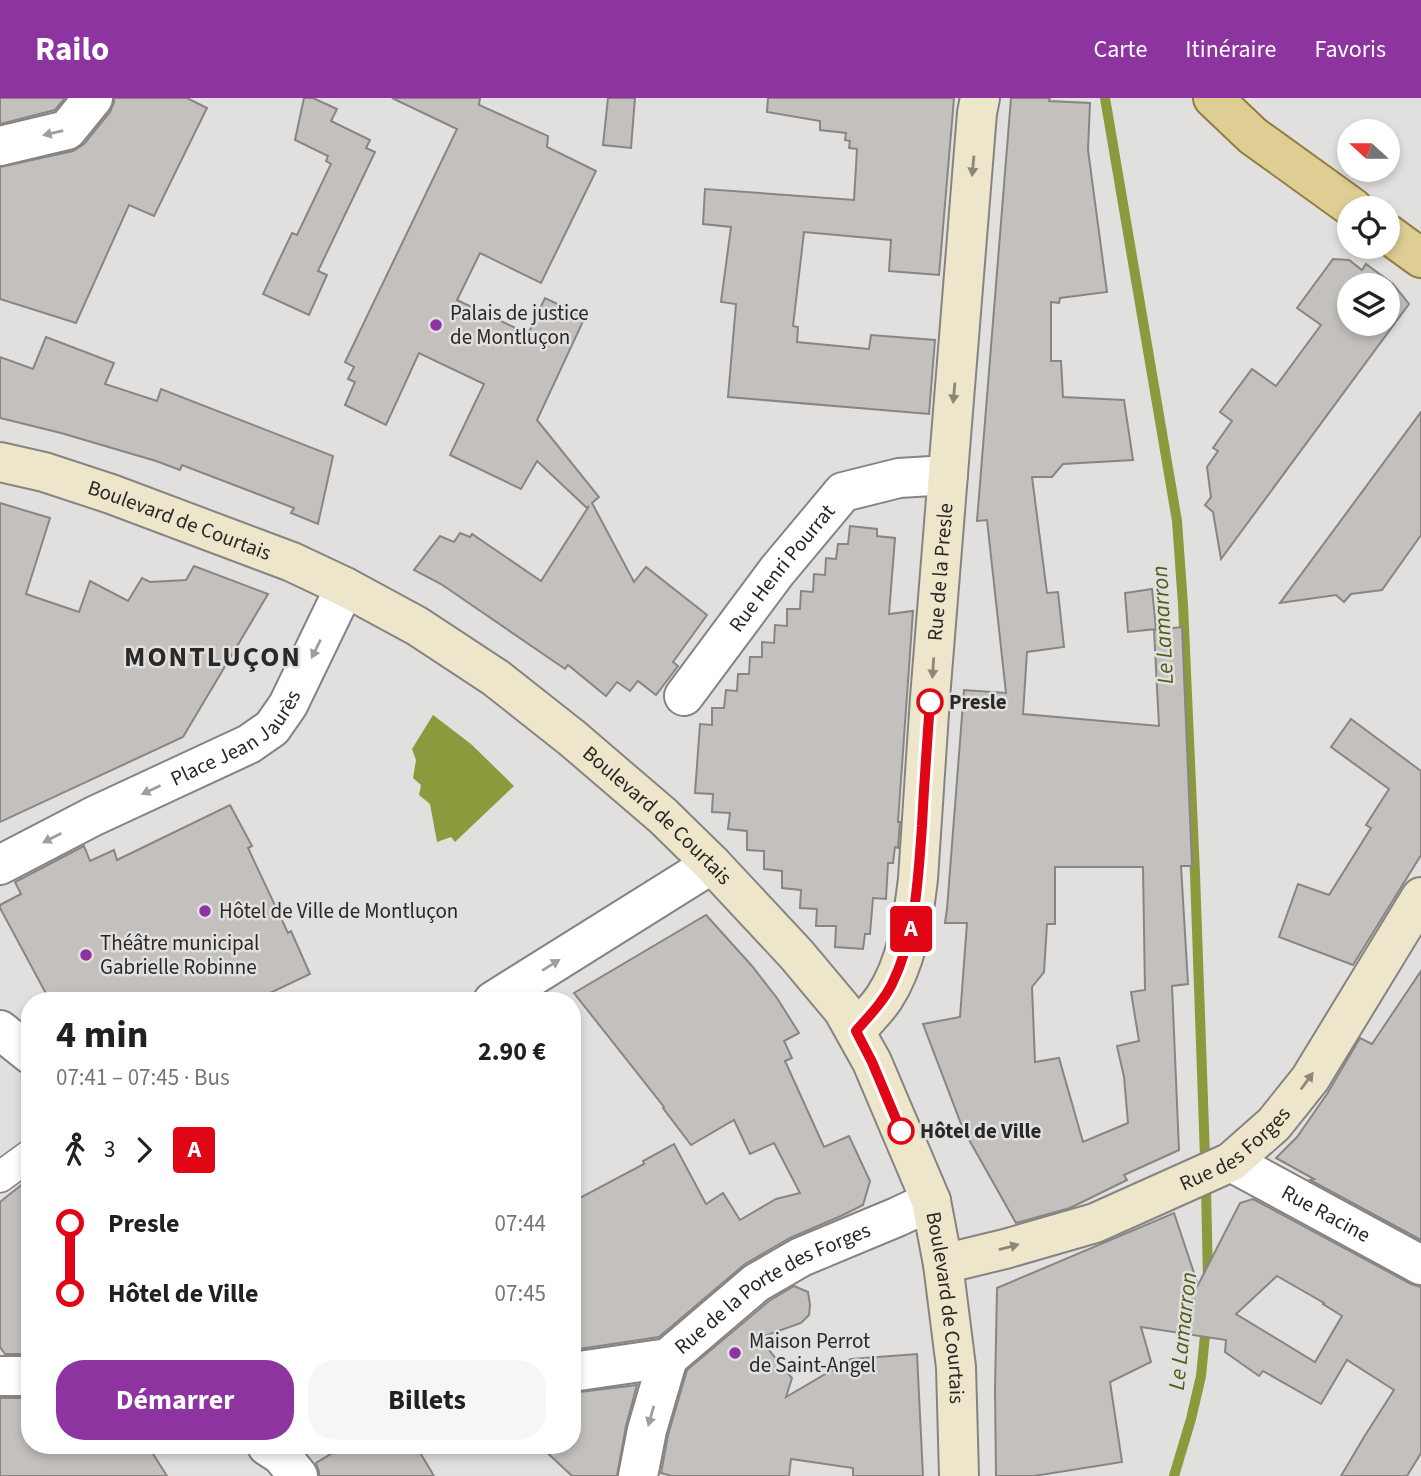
<!DOCTYPE html>
<html lang="fr">
<meta charset="utf-8">
<style>
:root{--surface:#fff;--page:#f6f6f6;--text:#202124;--muted:#757577;--accent:#8d34a0}
body{margin:0;font-family:"Source Sans 3",sans-serif;background:var(--page);color:var(--text);height:100vh;display:flex;flex-direction:column;font-size:26px;white-space:nowrap}
*{box-sizing:border-box;margin:0}
p{font-size:23px;color:var(--muted)}
.icon{flex:none;width:38px;height:38px;fill:none;stroke:currentColor;stroke-width:2;stroke-linecap:round;stroke-linejoin:round}
.map{position:relative;flex:1;overflow:hidden}
.details{position:absolute;left:21px;top:894px;width:560px;height:462px;display:flex;flex-direction:column;background:var(--surface);border-radius:28px;box-shadow:0 4px 10px #0003}
.details>*{flex:none}
.badge{padding:0 14px;border-radius:5px;font-size:24px;line-height:46px}
.needle{width:46px;rotate:291deg}
.fabs{position:absolute;left:1337px;top:21px;display:grid;gap:14px}
.fabs a{display:grid;place-items:center;width:63px;height:63px;border-radius:50%;background:var(--surface);box-shadow:0 4px 10px #0003;font-size:35px}
.map>.badge{position:absolute;translate:-50% -50%;box-shadow:0 0 0 4px #fff}
.legs{display:flex;align-items:center;gap:10px;height:77px;padding:0 35px;font-size:23px}
.legs p{margin-inline-start:auto}
.headline{display:flex;align-items:center;justify-content:space-between;height:119px;padding:0 35px}
h1{font-size:38px;font-weight:700;line-height:52px}
.primary-button{display:flex;gap:14px;margin-top:auto;padding:14px 35px}
.primary-button a{flex:1;height:80px;border-radius:28px;background:var(--accent);color:#fff;font-size:28px;font-weight:700;line-height:80px;text-align:center}
.primary-button a+a{background:var(--page);color:var(--text)}
ul{padding:0 35px;list-style:none}
li{display:flex;align-items:center;gap:24px;height:70px;font-size:26px}
li i{display:grid;place-items:center;width:10px;height:100%;margin:0 9px;background:currentColor}
li i::after{content:'';width:18px;height:18px;margin:-9px;border:5px solid;border-radius:50%;background:var(--surface)}
li p{margin-inline-start:auto}
li:first-child i{background:linear-gradient(#0000 50%,currentColor 0)}
li:last-child i{background:linear-gradient(currentColor 50%,#0000 0)}
header{display:flex;align-items:center;gap:42px;box-sizing:border-box;height:98px;padding:0 35px;background:var(--accent);color:#fff}
header strong{font-size:33px}
nav{display:flex;gap:38px;margin-inline-start:auto;font-size:24px}
.map>svg:first-child{display:block}
.water{fill:#8d993d}
.lines{fill:none;stroke-linecap:round;stroke-linejoin:round}
.stream{stroke:#8d993d;stroke-width:10}
.building{fill:#c3c0be;stroke:#888583;stroke-width:2;fill-rule:evenodd}
.pedestrian-casing{stroke:#868482;stroke-width:33}
.minor-casing{stroke:#868482;stroke-width:42}
.secondary-casing{stroke:#868482;stroke-width:42}
.primary-casing{stroke:#907e40;stroke-width:42}
.pedestrian{stroke:#fff;stroke-width:30}
.minor{stroke:#fff;stroke-width:38}
.secondary{stroke:#eee6ca;stroke-width:38}
.primary{stroke:#dece94;stroke-width:38}
.oneway{fill:#9f9e9e}
.oneway2{fill:#8c8778}
.line-1-casing{stroke:#fff;stroke-width:16}
.line-1{stroke:#e10616;stroke-width:10}
.poi-dot{fill:#8d34a0;stroke:#e2e0de;stroke-width:2.5}
.stop-1-dot{fill:#fff;stroke:#e10616;stroke-width:3.5}
.labels{text-anchor:middle;stroke-width:5;stroke-linejoin:round;paint-order:stroke}
.poi-label{font-size:21px;fill:#292827;stroke:#e2e0de;text-anchor:start}
.street-label{font-size:21px;fill:#292827;stroke:#e2e0de}
.stop-label{font-size:21px;font-weight:bold;fill:#292827;stroke:#e2e0de;text-anchor:start}
.water-label{font-size:23px;font-style:italic;fill:#545c1a;stroke:#e2e0de}
.district-label{font-size:28px;font-weight:bold;letter-spacing:2px;fill:#2b2928;stroke:#e2e0de}
</style>
<header>
<strong>Railo</strong>
<nav><a>Carte</a><a>Itinéraire</a><a>Favoris</a></nav>
</header>
<div class="map">
<svg width="1421" height="1378" viewBox="0 0 1421 1378">
<rect width="100%" height="100%" fill="#e2e0de"/>
<path class="water" d="M433,617L471,646L514,688L455,744L451,739L437,744L430,706L419,697L421,687L413,680L416,662L412,651Z"/>
<g class="lines">
<g class="stream">
<path d="M1105,0L1177,423L1183,507L1195,776L1205,1059"/>
<path d="M1206,1090L1208,1181"/>
<path d="M1174,1378L1191,1321L1201,1278L1206,1227"/>
</g>
</g>
<g class="building">
<path d="M0,0H65L55,12L0,26Z"/>
<path d="M114,0H187L207,10L154,118L129,107L76,225L0,201V69L73,53L84,46L110,14L114,4Z"/>
<path d="M304,0H313L337,11L331,23L370,42L366,50L375,54L318,173L327,177L309,217L263,196L292,135L297,137L331,66L326,63L328,58L295,42Z"/>
<path d="M392,0H480L479,7L548,38L547,49L596,73L541,185L480,155L457,202L528,236L545,200L585,219L537,322L599,399L592,405L634,484L646,469L707,517L673,564L678,568L656,597L638,583L630,593L617,584L606,598L568,567L565,571L441,486L414,472L440,438L454,444L460,435L470,439L472,436L541,483L589,408L587,410L537,363L521,391L450,357L484,286L419,255L386,327L345,307L355,284L348,281L354,269L345,264L457,31Z"/>
<path d="M608,0H635L631,50L603,47Z"/>
<path d="M768,0H954L939,177L889,173L891,142L804,134L793,228L798,229L797,244L869,251L871,237L935,242L929,316L728,299L736,206L721,204L731,129L703,126L705,91L854,102L857,51L849,50L850,43L845,42L846,35L820,32V23L767,14Z"/>
<path d="M1011,0H1050L1049,3L1090,5L1088,52L1107,194L1060,200L1059,205L1051,204V263H1061L1063,299L1124,302L1133,362L1063,366L1052,379H1032L1047,495L1058,494L1064,549L1027,554L1023,616L1159,628L1154,532L1182,529L1192,768H1181L1188,886L1172,888L1179,1052L1124,1077L1127,1082L1070,1110L1016,1125L963,1031L923,926L960,919L967,825H945L947,811L964,592L1006,595L987,422L977,423ZM1055,769H1143L1145,892L1131,894L1139,943L1117,948L1124,979L1128,1025L1083,1044L1059,960L1035,964L1032,889L1044,874L1047,826H1055Z"/>
<path d="M1333,161L1349,162L1362,172L1366,166L1393,186L1409,206L1221,461L1213,414L1205,407L1211,399L1207,369L1218,353L1213,350L1232,323L1220,314L1252,271L1276,288L1321,227L1297,210ZM1349,187H1388V226H1349Z"/>
<path d="M46,239L114,265L105,286L157,303L161,291L333,358L318,426L291,415L294,410L182,367L180,372L156,363L61,335L0,320V259L33,271Z"/>
<path d="M1421,314V437L1382,492L1351,496L1344,504L1336,497L1280,505Z"/>
<path d="M0,405L50,420L26,496L79,514L90,483L128,503L142,480L150,484L186,482L194,468L268,496L183,639L0,724Z"/>
<path d="M850,428L877,431V438L895,440L889,516L913,513L898,724H900L898,750L895,749L893,765H888L886,801L873,800L870,836H865L863,851L835,849L836,828H816L817,811L800,810L801,792L782,790V773L764,771V753L747,752V733L728,731L730,715L712,714L713,696L695,695L700,626L712,627V610H724L726,592L737,593L738,576H749L750,559H762V544L774,545L775,527L787,528V511H800L801,493L813,494L814,476L825,477L826,460L836,461L838,446H848Z"/>
<path d="M1152,491L1156,531L1128,534L1125,495Z"/>
<path d="M1351,621L1421,673V757L1353,867L1279,839L1298,786L1329,797L1371,730L1366,727L1389,691L1331,649Z"/>
<path d="M230,707L252,748L248,750L288,835L291,833L310,876L253,903H50L0,810V807L21,796L15,784L84,748L90,763L114,752L117,762Z"/>
<path d="M706,817L752,868L777,900L799,935L784,943L792,960L785,963L824,1049L849,1038L870,1083L863,1107L841,1118L790,1140L745,1166L659,1239L572,1252V1104L644,1066L643,1063L674,1046L706,1106L723,1095L740,1122L776,1101L800,1095L774,1045L750,1056L734,1022L691,1047L663,1010L664,1009L574,895Z"/>
<path d="M1421,873V1142L1310,1082L1314,1081L1276,1060L1297,1039L1327,996L1360,940L1372,946Z"/>
<path d="M30,1080V1256H5L0,1249V1104Z"/>
<path d="M1253,1101L1411,1186L1421,1189V1355L1407,1378H1341L1364,1339L1394,1292L1347,1262L1321,1306L1263,1273L1259,1278L1225,1254L1226,1242L1141,1229L1151,1264L1110,1284L1122,1364L1034,1378H996L995,1291L997,1190L1174,1115L1198,1187L1240,1105ZM1277,1178L1324,1205L1323,1206L1342,1218L1315,1264L1236,1216Z"/>
<path d="M794,1188L808,1194L810,1207L809,1217L801,1225L759,1240L792,1280L786,1299L851,1261L917,1256L923,1378H853V1370L791,1361L789,1378H672L661,1375L668,1337L687,1272L769,1203Z"/>
<path d="M637,1287L626,1328L617,1378H572L540,1348H572V1295Z"/>
<path d="M0,1300H30V1348H148L167,1378H0Z"/>
<path d="M344,1348H416L434,1378H319V1374L316,1365Z"/>
</g>
<g class="lines">
<defs>
<path id="pedestrian" d="M0,1079L30,1057"/>
<g id="minor">
<path d="M0,48L67,32L93,0"/>
<path id="s1" d="M684,598L777,473L843,394L899,380L948,377"/>
<path id="s2" d="M0,767L94,718L249,646L272,630L288,607L345,489"/>
<path d="M493,903L712,766"/>
<path d="M0,932L30,956"/>
<path id="s3" d="M1231,1064L1421,1167"/>
<path id="s4" d="M572,1274L668,1260L756,1185L801,1159L897,1119L931,1103"/>
<path d="M0,1278H30"/>
<path d="M267,1348L281,1357L298,1378"/>
<path d="M638,1378L647,1332L668,1260"/>
</g>
<g id="secondary">
<path id="s5" d="M0,364L44,374L111,396L292,464L345,489L417,528L496,580L572,640L663,718L712,766L796,856L843,912L872,964L931,1103L943,1166L956,1269L959,1378"/>
<path id="s6" d="M856,933C865,922 876,912 884,900C907,865 913,822 918,781L930,600L977,15L980,0"/>
<path id="s7" d="M943,1166L1005,1151L1095,1125L1231,1064L1274,1026L1310,981L1421,799"/>
</g>
<g id="primary">
<path d="M1213,0L1253,38L1353,110"/>
<path d="M1388,136L1421,160"/>
</g>
</defs>
<use href="#pedestrian" class="pedestrian-casing"/>
<use href="#minor" class="minor-casing"/>
<use href="#secondary" class="secondary-casing"/>
<use href="#primary" class="primary-casing"/>
<use href="#pedestrian" class="pedestrian"/>
<use href="#minor" class="minor"/>
<use href="#secondary" class="secondary"/>
<use href="#primary" class="primary"/>
</g>
<defs><path id="oneway-solid" d="M-6-.8H1V-3.2L6.5 0L1 3.2V.8H-6Z" transform="scale(1.75)"/></defs>
<g class="oneway">
<use href="#oneway-solid" transform="translate(53 35) rotate(167)"/>
<use href="#oneway-solid" transform="translate(316 551) rotate(116)"/>
<use href="#oneway-solid" transform="translate(151 692) rotate(155)"/>
<use href="#oneway-solid" transform="translate(52 740) rotate(153)"/>
<use href="#oneway-solid" transform="translate(551 867) rotate(-32)"/>
<use href="#oneway-solid" transform="translate(651 1318) rotate(106)"/>
</g>
<g class="oneway2">
<use href="#oneway-solid" transform="translate(973 68) rotate(95)"/>
<use href="#oneway-solid" transform="translate(954 295) rotate(95)"/>
<use href="#oneway-solid" transform="translate(933 570) rotate(94)"/>
<use href="#oneway-solid" transform="translate(1307 983) rotate(-54)"/>
<use href="#oneway-solid" transform="translate(1009 1149) rotate(-15)"/>
</g>
<g class="lines">
<defs>
<path id="line-1" d="M901,1033L872,964L856,933C869,918 883,904 892,886C916,837 918,782 922,728C924,687 927,646 930,604"/>
</defs>
<use href="#line-1" class="line-1-casing"/>
<use href="#line-1" class="line-1"/>
</g>
<g class="poi-dot">
<circle cx="436" cy="227" r="7"/>
<circle cx="205" cy="813" r="7"/>
<circle cx="86" cy="857" r="7"/>
<circle cx="735" cy="1255" r="7"/>
</g>
<g class="stop-1-dot">
<circle cx="930" cy="604" r="12"/>
<circle cx="901" cy="1033" r="12"/>
</g>
<g class="labels">
<g class="poi-label">
<text x="450" y="222">Palais de justice<tspan x="450" dy="24">de Montluçon</tspan></text>
<text x="219" y="820">Hôtel de Ville de Montluçon</text>
<text x="100" y="852">Théâtre municipal<tspan x="100" dy="24">Gabrielle Robinne</tspan></text>
<text x="749" y="1250">Maison Perrot<tspan x="749" dy="24">de Saint-Angel</tspan></text>
</g>
<g class="street-label">
<text dy="7" stroke="none"><textPath href="#s5" startOffset="189">Boulevard de Courtais</textPath></text>
<text dy="7" stroke="none"><textPath href="#s1" startOffset="161">Rue Henri Pourrat</textPath></text>
<text dy="7" stroke="none"><textPath href="#s6" startOffset="476">Rue de la Presle</textPath></text>
<text dy="7" stroke="none"><textPath href="#s2" startOffset="270">Place Jean Jaurès</textPath></text>
<text dy="7" stroke="none"><textPath href="#s5" startOffset="756">Boulevard de Courtais</textPath></text>
<text dy="7" stroke="none"><textPath href="#s7" startOffset="317">Rue des Forges</textPath></text>
<text dy="7" stroke="none"><textPath href="#s3" startOffset="108">Rue Racine</textPath></text>
<text dy="7" stroke="none"><textPath href="#s4" startOffset="224">Rue de la Porte des Forges</textPath></text>
<text dy="7" stroke="none"><textPath href="#s5" startOffset="1344">Boulevard de Courtais</textPath></text>
</g>
<g class="stop-label">
<text x="949" y="611">Presle</text>
<text x="920" y="1040">Hôtel de Ville</text>
</g>
<g class="water-label">
<text transform="translate(1162 527) rotate(-93)" y="8">Le Lamarron</text>
<text transform="translate(1182 1233) rotate(-84)" y="8">Le Lamarron</text>
</g>
<g class="district-label">
<text x="213" y="568">MONTLUÇON</text>
</g>
</g>
</svg>
<div class="fabs">
<a><svg class="needle" viewBox="-14 -14 28 28"><path d="M0-13l5 13h-10z" fill="#e53935"/><path d="M0 13l5-13h-10z" fill="#757577"/></svg></a>
<a><svg class="icon" aria-label="locate" viewBox="0 0 24 24"><circle cx="12" cy="12" r="6"/><path d="M12 2v4M12 18v4M2 12h4M18 12h4"/></svg></a>
<a><svg class="icon" aria-label="layers" viewBox="0 0 24 24"><path d="M12 4l9 5-9 5-9-5zM3 14l9 5 9-5"/></svg></a>
</div>
<b class="badge" style="left:911px;top:831px;background:#e10616;color:#fff">A</b>
<section class="details">
<div class="headline"><div><h1>4 min</h1><p>07:41 – 07:45 · Bus</p></div><b>2.90 €</b></div>
<div class="legs"><svg class="icon" aria-label="walk" viewBox="0 0 24 24"><circle cx="13" cy="4" r="2"/><path d="M13 8l-2 6 4 7M11 14l-3 7M7 12l3-4h3l4 4"/></svg>3<svg class="icon" aria-label="forward" viewBox="0 0 24 24"><path d="M9 5l7 7-7 7"/></svg><b class="badge" style="background:#e10616;color:#fff">A</b></div>
<ul>
<li><i style="color:#e10616"></i><b>Presle</b><p>07:44</p></li>
<li><i style="color:#e10616"></i><b>Hôtel de Ville</b><p>07:45</p></li>
</ul>
<div class="primary-button"><a>Démarrer</a><a>Billets</a></div>
</section>
</div>
